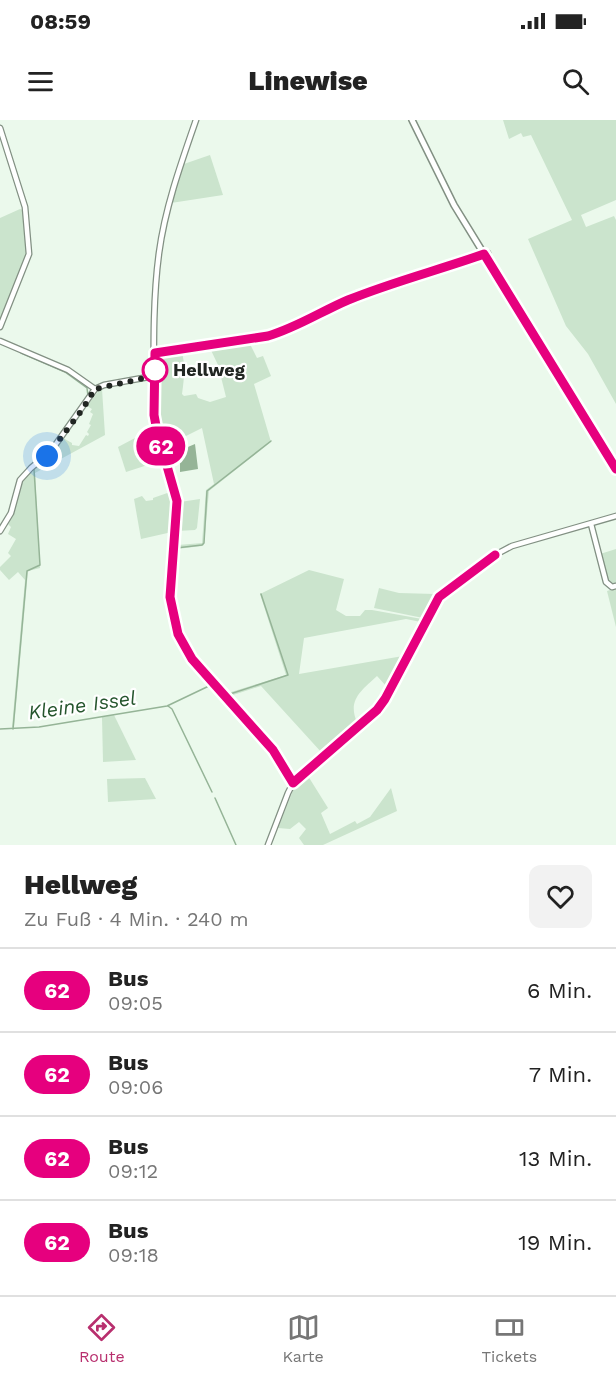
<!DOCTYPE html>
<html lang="de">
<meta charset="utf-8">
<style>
:root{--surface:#fff;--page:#f2f2f2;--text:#222;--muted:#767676;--line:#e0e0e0;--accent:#b82f6e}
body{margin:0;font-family:"Work Sans",sans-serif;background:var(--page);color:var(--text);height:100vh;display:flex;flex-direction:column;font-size:22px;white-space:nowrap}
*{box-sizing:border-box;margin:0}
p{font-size:20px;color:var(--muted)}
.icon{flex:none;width:33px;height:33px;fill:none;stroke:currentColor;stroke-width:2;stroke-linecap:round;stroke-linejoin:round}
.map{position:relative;height:725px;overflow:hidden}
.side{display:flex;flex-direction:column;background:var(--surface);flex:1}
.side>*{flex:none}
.badge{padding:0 12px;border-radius:20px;font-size:21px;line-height:39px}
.you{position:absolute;width:30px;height:30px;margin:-15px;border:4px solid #fff;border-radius:50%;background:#1a73e8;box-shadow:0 0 0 9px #1a73e833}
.map>.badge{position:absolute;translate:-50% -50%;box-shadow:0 0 0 3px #fff}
.round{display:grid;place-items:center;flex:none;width:63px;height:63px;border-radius:12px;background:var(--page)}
.headline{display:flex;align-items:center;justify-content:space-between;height:102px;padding:0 24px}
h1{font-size:28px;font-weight:800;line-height:45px}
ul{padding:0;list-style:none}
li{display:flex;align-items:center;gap:18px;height:84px;padding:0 24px;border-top:2px solid var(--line)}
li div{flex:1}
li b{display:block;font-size:22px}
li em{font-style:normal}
li .badge{min-width:66px;font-weight:700;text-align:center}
.status{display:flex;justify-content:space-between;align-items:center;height:42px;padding:0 30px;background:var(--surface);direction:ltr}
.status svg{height:16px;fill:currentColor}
header{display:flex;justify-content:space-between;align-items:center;height:78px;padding:0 24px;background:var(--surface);font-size:27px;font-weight:800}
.tabs{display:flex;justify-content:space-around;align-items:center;height:84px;border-top:2px solid var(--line);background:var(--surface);font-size:16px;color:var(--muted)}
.tabs a{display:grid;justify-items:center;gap:3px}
.tabs .on{color:var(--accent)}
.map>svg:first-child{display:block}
.green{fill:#cbe4cd;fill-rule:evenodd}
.water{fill:#95b497}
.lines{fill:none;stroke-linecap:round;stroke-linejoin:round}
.stream{stroke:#95b497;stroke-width:1.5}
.minor-casing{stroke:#829083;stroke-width:7}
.major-casing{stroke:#829083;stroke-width:8}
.minor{stroke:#fff;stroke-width:4.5}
.major{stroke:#fff;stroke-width:5}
.line-casing{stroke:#fff;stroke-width:14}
.line{stroke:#e6007e;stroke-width:9}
.walk{stroke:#212622;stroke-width:6;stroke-dasharray:0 10.8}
.stop-dot{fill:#fff;stroke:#e6007e;stroke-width:3}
.labels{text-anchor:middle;stroke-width:4.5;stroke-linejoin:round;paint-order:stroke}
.stop-label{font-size:18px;font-weight:bold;fill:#212622;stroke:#fff;text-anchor:start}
.water-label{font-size:20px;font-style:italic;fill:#25552d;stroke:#fff}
</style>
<div class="status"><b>08:59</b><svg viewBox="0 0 49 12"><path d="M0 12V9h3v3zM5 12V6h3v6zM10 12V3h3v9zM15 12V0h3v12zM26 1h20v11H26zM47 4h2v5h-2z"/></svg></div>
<header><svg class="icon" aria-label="menu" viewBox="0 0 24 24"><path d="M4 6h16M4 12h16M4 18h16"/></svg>Linewise<svg class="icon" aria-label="search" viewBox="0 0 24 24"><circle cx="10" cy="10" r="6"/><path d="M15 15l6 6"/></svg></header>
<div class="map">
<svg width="616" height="725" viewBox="0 0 616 725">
<rect width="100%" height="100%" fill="#ebf9ec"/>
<g class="green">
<path d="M503,0H616V80L581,95L586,107L614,96L616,100V284L588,234L566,206L528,119L572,100L531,15L523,17L521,13L509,19Z"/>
<path d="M210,35L223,75L171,83L181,45Z"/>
<path d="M20,89L23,90L27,134L0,202V98Z"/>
<path d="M248,220L257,238L263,236L271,256L254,264L271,322L209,371L204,425L202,426L177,429C174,462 170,497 189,528C199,545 215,559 228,573L286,555L260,474L309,450L344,459L336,490L346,496H360L365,490H372L422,499L421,502L406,499L304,518L299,554L403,536L387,567L377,556C362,570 347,580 357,602L367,593L369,595L297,658C288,655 276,632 269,624L192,537C167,498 172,457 176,414H179L178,425L202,423L206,370L214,364L202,308L164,327L157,296L158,236L181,230C186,243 184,260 182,274L184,276L196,274L198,278L210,282L226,277L218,245L209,226ZM261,566L322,633L299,654L292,653L282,636L230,576Z"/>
<path d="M100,269H102L105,315L35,353L40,448L28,451L14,607H12L25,460L18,452L9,460L0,450V447L11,436L8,433L16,419L8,414L11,407L8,404C16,390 15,372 24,359L53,333L63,318L72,323V325L79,326L86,315L88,316L89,314L87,312L91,305L89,304L93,294L90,292L92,289L87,286Z"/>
<path d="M154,308L163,340L126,352L118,327Z"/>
<path d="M178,370L180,382L200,379L197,408L195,410L177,411Z"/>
<path d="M173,371L176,380L169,467L181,523L225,580C211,566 196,551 185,535C160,498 168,452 172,412L141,419L134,379L142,376L146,381L153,380V378Z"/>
<path d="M616,429V464L613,465L607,460L600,434Z"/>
<path d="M379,468L399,473L435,474L423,498L374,488Z"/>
<path d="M616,468V507L607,471Z"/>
<path d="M114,595L136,640L103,642L102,597Z"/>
<path d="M308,656L328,688L321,693L330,714L355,701L357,704L370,697L391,668L397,691L323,725H304L299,718L306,709L299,702L290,709L278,708L294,668Z"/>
<path d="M145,658L156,679L108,682L107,659Z"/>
</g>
<path class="water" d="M195,324L198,349L180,352V344L176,336L172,337L171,334Z"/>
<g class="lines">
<g class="stream">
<path d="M21,233L65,252L87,268L88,276"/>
<path d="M60,314L66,306"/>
<path d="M178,411L181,383"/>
<path d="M176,428L177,414"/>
<path d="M172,468L176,428L202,425L204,423L207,371L271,321"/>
<path d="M175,491L178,504"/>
<path d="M424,498L436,475"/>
<path d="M181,514L188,529"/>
<path d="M191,533L273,626"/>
<path d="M404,537L423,500"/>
<path d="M227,575L288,555L261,474"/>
<path d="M168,586L172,589L212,672"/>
<path d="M0,609L39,607L167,586L211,565"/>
<path d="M13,609L27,451L40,445L34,349"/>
<path d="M276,630L293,656"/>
<path d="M308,647L367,595"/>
<path d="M215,678L236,725"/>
</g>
<defs>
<g id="minor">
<path d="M196,0C181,43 165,88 159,133C152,185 154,242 154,295L157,311L177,381L170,466L173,497L182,524L192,539L273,630L293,663"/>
<path d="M0,8L25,87L29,134L0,207"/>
<path d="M0,221L68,250L95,269"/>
<path d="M155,233L268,216C298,208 324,189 352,179C397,162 443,151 488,133"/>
<path d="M591,404L606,462L612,467L616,466"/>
<path d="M0,411L11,393L20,360L31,348L51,331L95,269L104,265L154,256"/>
<path d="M268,725L288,673L293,663L353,612L381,584L434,485L444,472L495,435L512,426L616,396"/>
</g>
<path id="major" d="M412,0L454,85L616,349"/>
</defs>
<use href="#minor" class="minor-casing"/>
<use href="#major" class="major-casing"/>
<use href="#minor" class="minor"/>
<use href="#major" class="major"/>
</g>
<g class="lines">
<defs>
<path id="line" d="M495,435L439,477L385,579L377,590L293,663L273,630L192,539L178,514L170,477L177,381L157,311L154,295L155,233L268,216C296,208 322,191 348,180C392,162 439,150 484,134L616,349"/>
</defs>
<use href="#line" class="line-casing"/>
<use href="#line" class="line"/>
<path class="walk" d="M47,336L82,290L95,269L154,256L155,247V250"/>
</g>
<circle class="stop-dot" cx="155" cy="250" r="12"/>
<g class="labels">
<g class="stop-label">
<text x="173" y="256">Hellweg</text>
</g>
<g class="water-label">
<text transform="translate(82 585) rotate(-8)" y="7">Kleine Issel</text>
</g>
</g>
</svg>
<div class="you" style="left:47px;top:336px"></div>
<b class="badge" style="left:161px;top:326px;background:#e6007e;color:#fff">62</b>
</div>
<section class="side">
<div class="headline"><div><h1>Hellweg</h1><p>Zu Fuß · 4 Min. · 240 m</p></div><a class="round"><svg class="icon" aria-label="heart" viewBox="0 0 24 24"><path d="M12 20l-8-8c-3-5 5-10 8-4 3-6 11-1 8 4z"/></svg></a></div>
<ul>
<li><span class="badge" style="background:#e6007e;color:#fff">62</span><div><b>Bus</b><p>09:05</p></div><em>6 Min.</em></li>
<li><span class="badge" style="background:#e6007e;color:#fff">62</span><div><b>Bus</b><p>09:06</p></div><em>7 Min.</em></li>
<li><span class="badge" style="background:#e6007e;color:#fff">62</span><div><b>Bus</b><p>09:12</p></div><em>13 Min.</em></li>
<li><span class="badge" style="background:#e6007e;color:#fff">62</span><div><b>Bus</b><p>09:18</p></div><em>19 Min.</em></li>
</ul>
</section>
<nav class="tabs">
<a class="on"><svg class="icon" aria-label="directions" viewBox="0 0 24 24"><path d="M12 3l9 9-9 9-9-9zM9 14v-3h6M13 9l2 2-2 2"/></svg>Route</a>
<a><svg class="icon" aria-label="map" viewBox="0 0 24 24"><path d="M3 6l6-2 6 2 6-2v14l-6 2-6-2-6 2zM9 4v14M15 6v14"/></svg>Karte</a>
<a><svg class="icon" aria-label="tickets" viewBox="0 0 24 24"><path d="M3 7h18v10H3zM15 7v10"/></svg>Tickets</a>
</nav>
